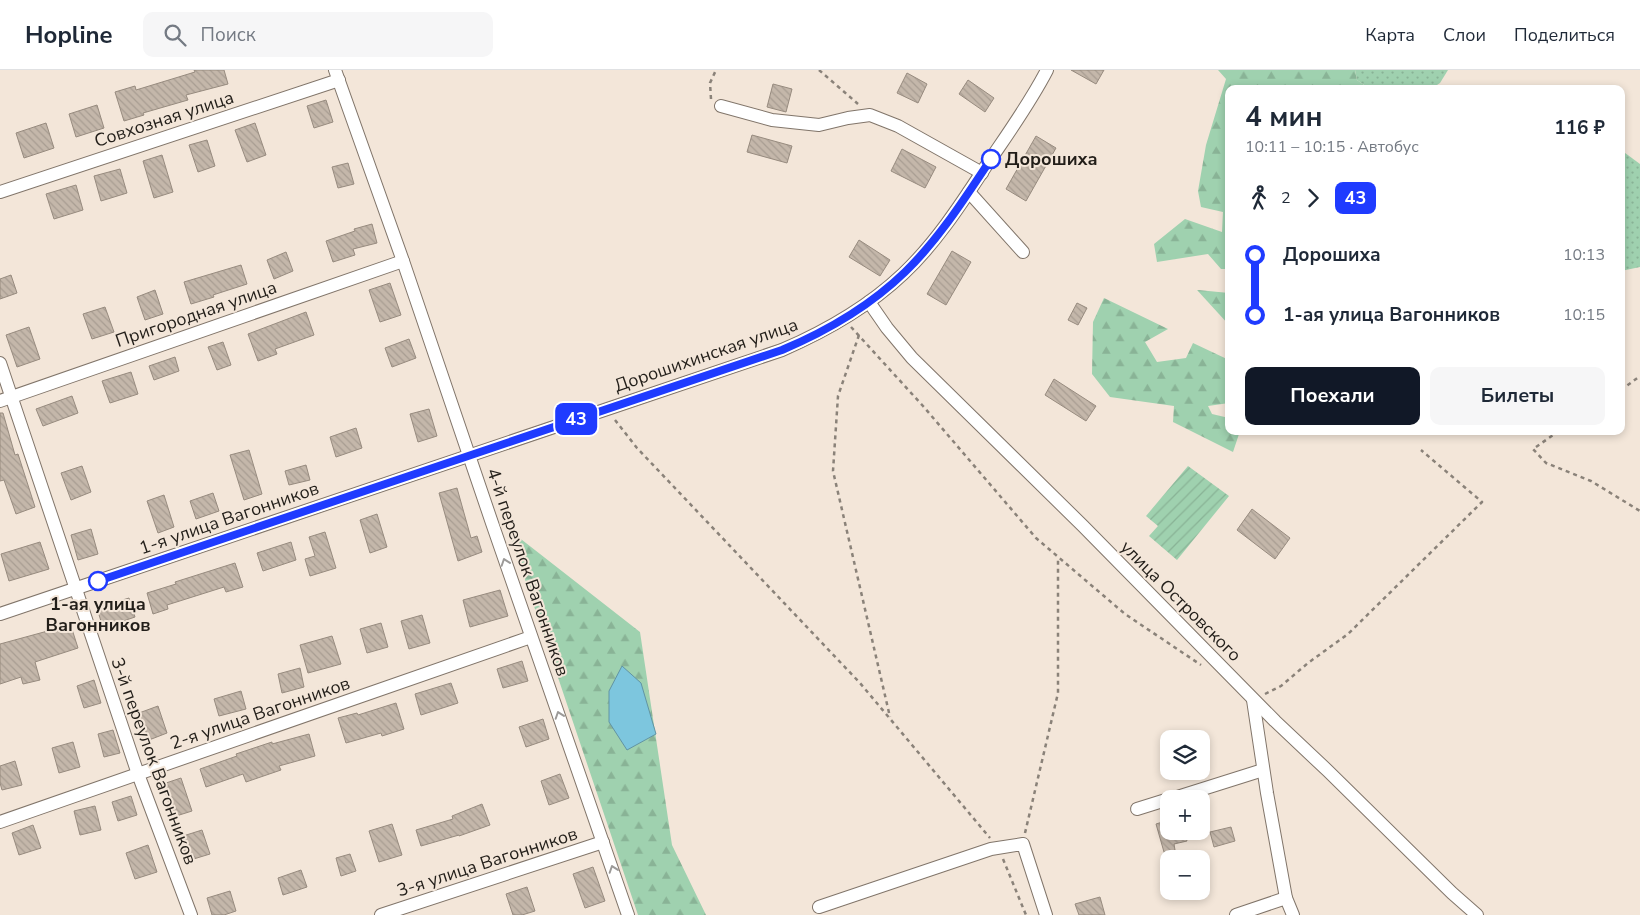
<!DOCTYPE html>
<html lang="ru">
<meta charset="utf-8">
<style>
:root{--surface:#fff;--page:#f6f6f7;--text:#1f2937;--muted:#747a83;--line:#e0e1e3;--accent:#111827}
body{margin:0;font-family:"Nunito Sans",sans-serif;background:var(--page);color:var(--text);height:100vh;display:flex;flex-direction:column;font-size:19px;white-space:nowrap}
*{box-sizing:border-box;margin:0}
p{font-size:16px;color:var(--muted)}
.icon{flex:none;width:28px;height:28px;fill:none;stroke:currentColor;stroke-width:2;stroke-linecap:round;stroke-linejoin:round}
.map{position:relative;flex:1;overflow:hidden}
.details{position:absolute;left:1225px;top:15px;width:400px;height:350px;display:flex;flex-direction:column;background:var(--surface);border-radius:10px;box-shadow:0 2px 8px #0003}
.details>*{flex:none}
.badge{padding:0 10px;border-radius:8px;font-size:18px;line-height:32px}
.buttons{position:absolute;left:1160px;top:660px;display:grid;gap:10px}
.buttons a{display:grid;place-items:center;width:50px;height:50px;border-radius:10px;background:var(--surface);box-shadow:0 2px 8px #0003;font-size:25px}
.map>.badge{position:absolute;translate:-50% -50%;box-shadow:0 0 0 2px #fff}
.legs{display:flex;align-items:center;gap:8px;height:55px;padding:0 20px;font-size:16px}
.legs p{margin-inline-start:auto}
.headline{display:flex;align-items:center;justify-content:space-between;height:85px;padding:0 20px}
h1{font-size:28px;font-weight:700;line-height:38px}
.button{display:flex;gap:10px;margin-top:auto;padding:10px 20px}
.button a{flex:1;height:58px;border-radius:10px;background:var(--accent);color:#fff;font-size:20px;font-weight:700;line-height:58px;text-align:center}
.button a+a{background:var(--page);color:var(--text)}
ul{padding:0 20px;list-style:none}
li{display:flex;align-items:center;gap:18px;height:60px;font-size:19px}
li i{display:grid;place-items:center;width:8px;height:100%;margin:0 6px;background:currentColor}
li i::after{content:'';width:12px;height:12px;margin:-6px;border:4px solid;border-radius:50%;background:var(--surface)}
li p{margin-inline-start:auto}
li:first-child i{background:linear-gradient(#0000 50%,currentColor 0)}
li:last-child i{background:linear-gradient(currentColor 50%,#0000 0)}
header{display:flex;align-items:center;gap:30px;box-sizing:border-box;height:70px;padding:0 25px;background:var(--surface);border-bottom:1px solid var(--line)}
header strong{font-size:24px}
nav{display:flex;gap:28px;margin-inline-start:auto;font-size:18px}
.search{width:350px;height:45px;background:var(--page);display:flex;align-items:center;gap:12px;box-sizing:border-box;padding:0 18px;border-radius:10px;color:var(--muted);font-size:19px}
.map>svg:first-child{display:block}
.grass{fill:url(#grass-dots)}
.forest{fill:url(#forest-firs)}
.garden{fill:url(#garden-furrows)}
.water{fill:#7dc6de;stroke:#6294a3}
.building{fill:url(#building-back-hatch);stroke:#978b7f}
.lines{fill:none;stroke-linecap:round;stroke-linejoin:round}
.minor-casing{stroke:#81756a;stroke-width:14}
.path{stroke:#8a8279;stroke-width:2.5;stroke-dasharray:4 4;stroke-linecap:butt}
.minor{stroke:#fff;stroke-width:12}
.oneway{stroke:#9c9a98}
.line-1-casing{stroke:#fff;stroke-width:11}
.line-1{stroke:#1f3bff;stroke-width:8}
.stop-1-dot{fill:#fff;stroke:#1f3bff;stroke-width:2.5}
.labels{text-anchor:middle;stroke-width:4;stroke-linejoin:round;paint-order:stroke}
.street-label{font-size:18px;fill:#221e19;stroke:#f3e6d9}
.stop-label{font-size:18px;font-weight:bold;fill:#221e19;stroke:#f3e6d9;text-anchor:start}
</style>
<header>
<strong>Hopline</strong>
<div class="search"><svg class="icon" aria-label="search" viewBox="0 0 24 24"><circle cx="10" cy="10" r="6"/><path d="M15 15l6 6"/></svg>Поиск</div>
<nav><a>Карта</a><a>Слои</a><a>Поделиться</a></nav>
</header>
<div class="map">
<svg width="1640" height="845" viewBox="0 0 1640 845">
<defs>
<pattern id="grass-dots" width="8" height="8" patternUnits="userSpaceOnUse" patternTransform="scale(1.25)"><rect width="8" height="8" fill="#9fd1af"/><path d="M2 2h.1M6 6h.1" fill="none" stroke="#89b396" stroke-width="1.8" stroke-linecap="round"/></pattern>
<pattern id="forest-firs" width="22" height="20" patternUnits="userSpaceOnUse" patternTransform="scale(1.25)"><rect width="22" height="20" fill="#9fd1af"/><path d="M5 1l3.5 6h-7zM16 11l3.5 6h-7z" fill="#89b396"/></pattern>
<pattern id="garden-furrows" width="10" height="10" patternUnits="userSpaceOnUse" patternTransform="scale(1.25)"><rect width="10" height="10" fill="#9fd1af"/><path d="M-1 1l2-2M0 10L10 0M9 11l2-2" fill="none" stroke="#89b396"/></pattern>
<pattern id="building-back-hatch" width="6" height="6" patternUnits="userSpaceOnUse" patternTransform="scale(1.25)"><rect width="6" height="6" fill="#c4b7aa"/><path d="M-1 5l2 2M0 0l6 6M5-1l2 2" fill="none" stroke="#a89d92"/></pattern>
</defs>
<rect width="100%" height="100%" fill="#f3e6d9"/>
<g class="grass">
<path d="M1355,0H1448L1440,13L1431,19H1370L1357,10Z"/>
<path d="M1621,80L1640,94V197L1621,201Z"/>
</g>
<g class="forest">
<path d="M1218,0H1355L1357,10L1370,19H1229V199H1221L1208,184L1157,192L1154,174L1185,149L1222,162L1223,142L1201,137L1198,121L1206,75L1226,9Z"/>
<path d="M1198,220L1229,223V255L1197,220Z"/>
<path d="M1104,228L1168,259L1145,272L1157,292L1186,288L1193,273L1229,290V333L1208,336L1212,344L1229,348V361H1240L1233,382L1173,352L1174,336L1110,327L1092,304L1093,252Z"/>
<path d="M508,459L640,562L672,775L706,845H638Z"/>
</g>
<path class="garden" d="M1188,396L1229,426L1177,490L1149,466L1158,456L1146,446Z"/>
<path class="water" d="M622,596L641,613L656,664L627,680L609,652V621Z"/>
<g class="building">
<path d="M194,0H224L228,14L186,25L188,30L143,43L144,45L124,51L115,22L135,16L136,20L195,2Z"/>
<path d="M1071,0H1104L1096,14Z"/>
<path d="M907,3L927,14L918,33L897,23Z"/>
<path d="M968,10L994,28L985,42L959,24Z"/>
<path d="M773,14L792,19L786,42L767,37Z"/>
<path d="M326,30L333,52L314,58L307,36Z"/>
<path d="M97,35L104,58L76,67L69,44Z"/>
<path d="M46,53L54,78L24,88L16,63Z"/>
<path d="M255,53L266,85L247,92L235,60Z"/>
<path d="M752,65L792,76L787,93L747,82Z"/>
<path d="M1036,66L1056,78L1026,131L1006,119Z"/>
<path d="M207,70L215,96L198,102L189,75Z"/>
<path d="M902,79L936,97L925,118L891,101Z"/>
<path d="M162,85L173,122L154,128L143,91Z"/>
<path d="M348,93L354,114L338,118L332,97Z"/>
<path d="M120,99L127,123L101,131L94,106Z"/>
<path d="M76,115L83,140L54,149L46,124Z"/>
<path d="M372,154L377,173L353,179L355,185L333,192L326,171L355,161L354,159Z"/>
<path d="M859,170L890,190L880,206L849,187Z"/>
<path d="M952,181L971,192L946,235L927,224Z"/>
<path d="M286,182L293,201L274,209L267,190Z"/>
<path d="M241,195L247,214L213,225L214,227L191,234L184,212Z"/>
<path d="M11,205L17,223L0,229V209Z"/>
<path d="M390,213L401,245L380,252L369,220Z"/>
<path d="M155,220L163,244L145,250L137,227Z"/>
<path d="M1077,233L1087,238L1078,255L1068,250Z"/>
<path d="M105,237L114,262L92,269L83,244Z"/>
<path d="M306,242L314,265L275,279L277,284L258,291L248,264Z"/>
<path d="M29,257L40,289L17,297L6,265Z"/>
<path d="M409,269L416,288L392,297L385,278Z"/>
<path d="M223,272L231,295L217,300L208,277Z"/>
<path d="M175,287L179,301L154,310L149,296Z"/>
<path d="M131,302L138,324L110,333L102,311Z"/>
<path d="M1054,309L1096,336L1086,351L1045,325Z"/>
<path d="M72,326L78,343L43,356L36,339Z"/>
<path d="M429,339L437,366L418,372L410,344Z"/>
<path d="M0,343H3L15,385L18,384L35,437L16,444L4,410L0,411Z"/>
<path d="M356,358L362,378L336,387L330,367Z"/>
<path d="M249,380L262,424L244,430L230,385Z"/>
<path d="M306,395L310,410L289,415L285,401Z"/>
<path d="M82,396L91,422L71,430L61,403Z"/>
<path d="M457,418L471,468L477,466L482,482L458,491L439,423Z"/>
<path d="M213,423L219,441L196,449L190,431Z"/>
<path d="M164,425L174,457L158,463L147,431Z"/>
<path d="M1252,439L1290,468L1275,489L1237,460Z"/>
<path d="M377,444L387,477L370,483L360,450Z"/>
<path d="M91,459L98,484L78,490L71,465Z"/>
<path d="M325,462L336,498L310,506L305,489L315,486L309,467Z"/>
<path d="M40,472L49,499L9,511L1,484Z"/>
<path d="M291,472L296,490L263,501L257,483Z"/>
<path d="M235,493L243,517L226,522L224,517L167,535L168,539L153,544L147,523L176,514L175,512Z"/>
<path d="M500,520L508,546L470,557L463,530Z"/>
<path d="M129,528L135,547L103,558L97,538Z"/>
<path d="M422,545L430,573L409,579L401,551Z"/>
<path d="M70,553L78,578L35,592L40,610L23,614L21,607L0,614V574L44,562Z"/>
<path d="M381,553L388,577L367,583L360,559Z"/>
<path d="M332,566L341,594L308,603L300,575Z"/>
<path d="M522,591L528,611L503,618L497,599Z"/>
<path d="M300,598L304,617L282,623L278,604Z"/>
<path d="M94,610L101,633L84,638L77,616Z"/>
<path d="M451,613L458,633L421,645L415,624Z"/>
<path d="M241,621L246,639L219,646L214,629Z"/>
<path d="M396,633L404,659L382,666L381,663L346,673L338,648L357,643L358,645Z"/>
<path d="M158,636L167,663L149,670L139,643Z"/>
<path d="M543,649L549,669L526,677L519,657Z"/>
<path d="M113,660L120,683L104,687L98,664Z"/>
<path d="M309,664L315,686L279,696L281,700L246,712L243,704L206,717L200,699L237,686L236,684L272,672V674Z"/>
<path d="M73,672L80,697L59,703L52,678Z"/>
<path d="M15,691L22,715L2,720L0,713V696Z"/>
<path d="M560,704L569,728L549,735L541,711Z"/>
<path d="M181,708L192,741L173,747L163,714Z"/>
<path d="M131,726L137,745L118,751L112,732Z"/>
<path d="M482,734L490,755L459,766V765L421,776L416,760L453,749L452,746Z"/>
<path d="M95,736L101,760L80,765L74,741Z"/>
<path d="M1169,750V761H1184L1187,771L1174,774L1175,780L1169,782V789H1166L1156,754Z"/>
<path d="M392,754L402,785L379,792L369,761Z"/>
<path d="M33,755L41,778L19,785L12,763Z"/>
<path d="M1231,757L1235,771L1214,777L1210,762Z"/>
<path d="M202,760L210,784L187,791L180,767Z"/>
<path d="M148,775L157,802L135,809L126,783Z"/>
<path d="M350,784L356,801L341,806L336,788Z"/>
<path d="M593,797L605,831L585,838L573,804Z"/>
<path d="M301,800L307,817L283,825L278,808Z"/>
<path d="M527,817L535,841L522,845H513L506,824Z"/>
<path d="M230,821L236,841L224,845H212L207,828Z"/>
<path d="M1100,827L1105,845H1079L1075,834Z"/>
</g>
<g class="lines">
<defs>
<g id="minor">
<path d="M335,0L403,191L492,453L628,845"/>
<path d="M721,36L772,50L819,55L848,48L870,45L898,56L982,103"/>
<path d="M0,122L339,10"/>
<path d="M969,122L1023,182"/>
<path d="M869,232L887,258L912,288L1083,456L1275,651L1328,701L1452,823L1477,845"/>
<path d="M0,293L138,704L191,845"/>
<path d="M0,331L403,191"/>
<path d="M0,544L782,280C826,261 868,237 903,204C937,172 963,131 988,93C1009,62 1030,33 1047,0"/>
<path d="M1253,630L1267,723L1286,828L1293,845"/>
<path d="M1171,729L1263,700"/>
<path d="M1137,739L1169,729"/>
<path d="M0,752L531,567"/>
<path d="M819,837L991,779L1023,774L1046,845"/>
<path d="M381,845L603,772"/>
<path d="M1236,845L1286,828"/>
</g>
</defs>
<use href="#minor" class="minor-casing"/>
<g class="path">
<path d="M819,0L858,34"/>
<path d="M711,29L710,13L716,0"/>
<path d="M851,257L923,336L1036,468L1125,544L1201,595"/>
<path d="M859,265L838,326L833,401L890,647"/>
<path d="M1621,320L1640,306"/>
<path d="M615,350L637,378L860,613L990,768"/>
<path d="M1559,361L1533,379L1546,393L1591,411L1640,441"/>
<path d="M1265,624L1281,616L1308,593L1348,564L1482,432L1421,380"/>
<path d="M1025,763L1058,623V487"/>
<path d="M1003,789L1026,845"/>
</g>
<use href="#minor" class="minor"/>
</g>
<defs><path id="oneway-chevron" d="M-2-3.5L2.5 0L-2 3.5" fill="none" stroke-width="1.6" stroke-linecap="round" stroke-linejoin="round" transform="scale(1.25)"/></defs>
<g class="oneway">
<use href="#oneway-chevron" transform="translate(505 492) rotate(-109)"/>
<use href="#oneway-chevron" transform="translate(559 645) rotate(-109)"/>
<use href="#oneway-chevron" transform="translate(613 799) rotate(-109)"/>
</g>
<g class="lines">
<defs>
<path id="line-1" d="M98,511L782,280C827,261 870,236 905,202C939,169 965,128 991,89"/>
</defs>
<use href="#line-1" class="line-1-casing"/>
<use href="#line-1" class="line-1"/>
</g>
<g class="stop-1-dot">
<circle cx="991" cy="89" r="9"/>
<circle cx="98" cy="511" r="9"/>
</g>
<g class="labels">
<g class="street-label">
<text transform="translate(164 49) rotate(-18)" y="6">Совхозная улица</text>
<text transform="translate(196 244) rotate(-19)" y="6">Пригородная улица</text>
<text transform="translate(706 285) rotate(-19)" y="6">Дорошихинская улица</text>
<text transform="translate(229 448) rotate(-19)" y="6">1-я улица Вагонников</text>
<text transform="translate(528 502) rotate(71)" y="6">4-й переулок Вагонников</text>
<text transform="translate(1181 531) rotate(45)" y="6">улица Островского</text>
<text transform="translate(260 643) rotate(-19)" y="6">2-я улица Вагонников</text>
<text transform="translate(154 691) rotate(70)" y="6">3-й переулок Вагонников</text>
<text transform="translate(487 792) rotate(-18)" y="6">3-я улица Вагонников</text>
</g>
<g class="stop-label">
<text x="1005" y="95">Дорошиха</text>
<text x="98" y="540" text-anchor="middle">1-ая улица<tspan x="98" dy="21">Вагонников</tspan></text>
</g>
</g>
</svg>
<div class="buttons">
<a><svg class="icon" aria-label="layers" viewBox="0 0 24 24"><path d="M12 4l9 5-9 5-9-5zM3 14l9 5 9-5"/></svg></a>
<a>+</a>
<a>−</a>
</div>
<b class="badge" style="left:576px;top:349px;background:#1f3bff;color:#fff">43</b>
<section class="details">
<div class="headline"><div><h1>4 мин</h1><p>10:11 – 10:15 · Автобус</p></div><b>116 ₽</b></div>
<div class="legs"><svg class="icon" aria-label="walk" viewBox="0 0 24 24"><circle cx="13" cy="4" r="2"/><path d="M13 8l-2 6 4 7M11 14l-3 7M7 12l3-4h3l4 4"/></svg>2<svg class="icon" aria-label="forward" viewBox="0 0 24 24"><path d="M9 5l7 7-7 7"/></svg><b class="badge" style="background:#1f3bff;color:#fff">43</b></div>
<ul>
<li><i style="color:#1f3bff"></i><b>Дорошиха</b><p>10:13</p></li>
<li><i style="color:#1f3bff"></i><b>1-ая улица Вагонников</b><p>10:15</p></li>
</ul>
<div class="button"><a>Поехали</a><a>Билеты</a></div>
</section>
</div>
